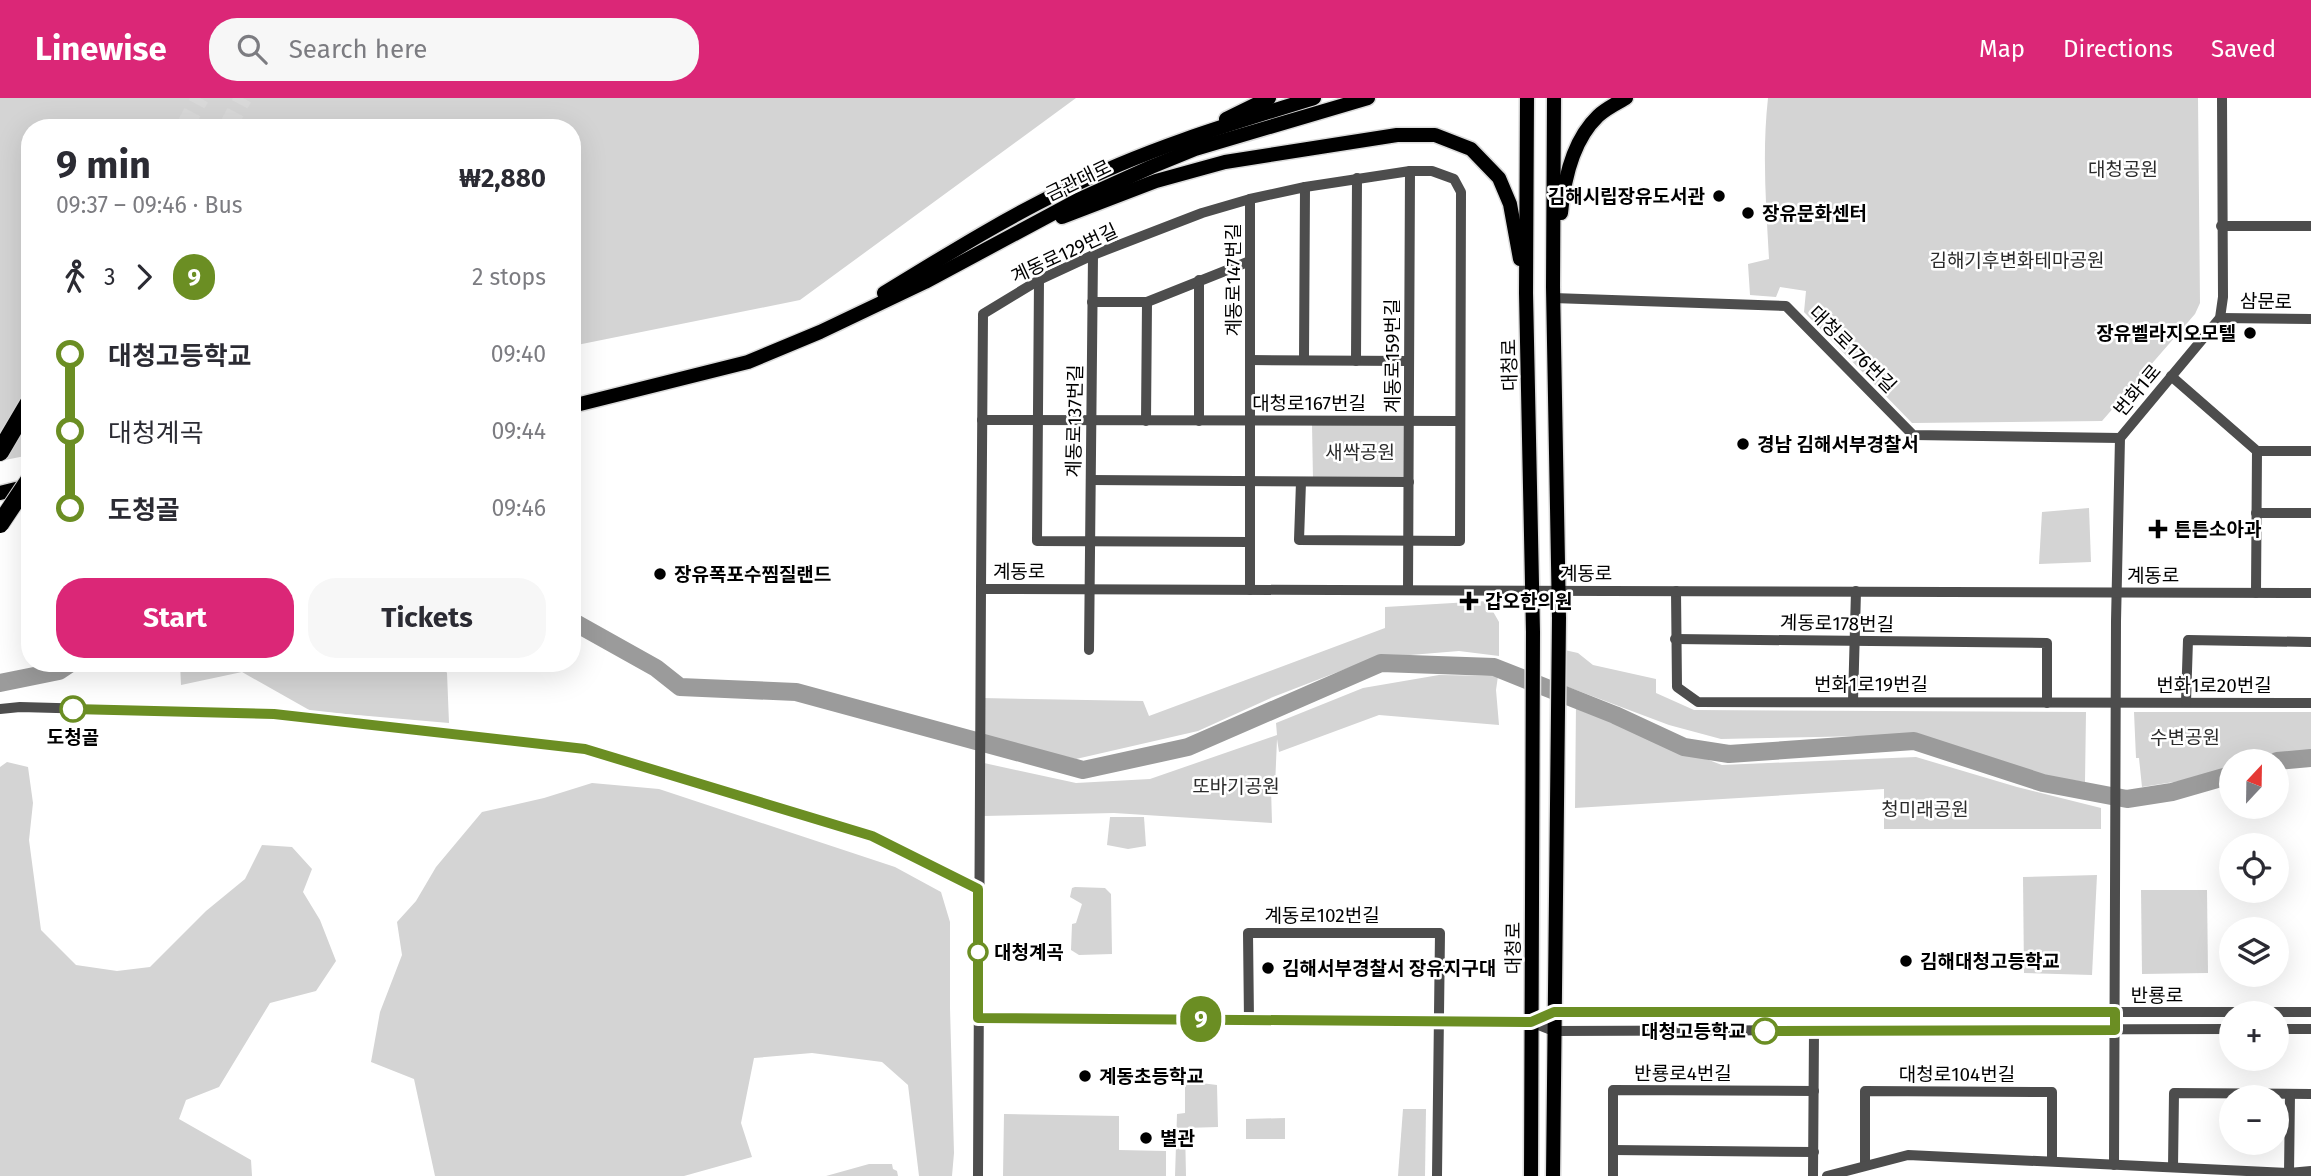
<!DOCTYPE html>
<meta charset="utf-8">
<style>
:root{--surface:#fff;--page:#f7f7f7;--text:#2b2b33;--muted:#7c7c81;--accent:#db2777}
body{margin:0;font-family:"Fira Sans","Noto Sans KR",sans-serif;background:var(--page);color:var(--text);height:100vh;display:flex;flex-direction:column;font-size:26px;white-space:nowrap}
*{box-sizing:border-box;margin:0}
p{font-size:23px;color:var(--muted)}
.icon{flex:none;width:38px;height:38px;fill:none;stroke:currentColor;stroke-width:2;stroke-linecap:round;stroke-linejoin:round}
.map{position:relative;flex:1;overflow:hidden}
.sheet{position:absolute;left:21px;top:21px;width:560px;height:553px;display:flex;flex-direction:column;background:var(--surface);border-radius:28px;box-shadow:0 7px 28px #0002}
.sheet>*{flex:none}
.badge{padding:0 14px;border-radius:23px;font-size:24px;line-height:46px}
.needle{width:46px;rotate:22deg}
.buttons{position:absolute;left:2219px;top:651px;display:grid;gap:14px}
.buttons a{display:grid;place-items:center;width:70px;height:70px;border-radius:50%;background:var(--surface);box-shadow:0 7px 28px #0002;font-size:35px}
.map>.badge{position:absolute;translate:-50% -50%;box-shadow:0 0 0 4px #fff}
.legs{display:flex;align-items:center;gap:10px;height:77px;padding:0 35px;font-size:23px}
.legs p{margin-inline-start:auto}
.overview{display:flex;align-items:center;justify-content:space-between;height:119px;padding:0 35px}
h1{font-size:38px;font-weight:700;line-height:52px}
.button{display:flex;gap:14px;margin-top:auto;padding:14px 35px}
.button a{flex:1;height:80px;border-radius:28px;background:var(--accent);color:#fff;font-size:28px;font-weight:700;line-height:80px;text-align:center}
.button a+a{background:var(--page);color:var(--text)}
ul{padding:0 35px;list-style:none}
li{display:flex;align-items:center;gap:24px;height:77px;font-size:26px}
li i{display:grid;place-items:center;width:10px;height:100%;margin:0 9px;background:currentColor}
li i::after{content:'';width:18px;height:18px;margin:-9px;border:5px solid;border-radius:50%;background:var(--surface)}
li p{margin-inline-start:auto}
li:first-child i{background:linear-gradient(#0000 50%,currentColor 0)}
li:last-child i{background:linear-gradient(currentColor 50%,#0000 0)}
header{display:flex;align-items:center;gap:42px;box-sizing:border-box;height:98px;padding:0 35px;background:var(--accent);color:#fff}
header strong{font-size:33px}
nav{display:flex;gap:38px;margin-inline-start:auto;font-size:24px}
.search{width:490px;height:63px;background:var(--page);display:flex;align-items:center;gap:18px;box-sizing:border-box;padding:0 24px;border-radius:28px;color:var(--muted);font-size:26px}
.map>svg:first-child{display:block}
.green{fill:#d4d4d4}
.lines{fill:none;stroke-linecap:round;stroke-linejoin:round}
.river{stroke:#9b9b9b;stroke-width:18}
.highway-tunnel{stroke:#d9d9d9;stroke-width:18;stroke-dasharray:18 9;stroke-linecap:butt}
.major-casing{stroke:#dbdbdb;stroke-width:17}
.highway-casing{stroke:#dbdbdb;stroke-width:20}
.minor{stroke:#4d4d4d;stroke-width:10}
.major{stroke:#000;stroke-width:14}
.highway{stroke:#000;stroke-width:18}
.highway-bridge-casing{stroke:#dbdbdb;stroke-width:20;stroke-linecap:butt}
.highway-bridge{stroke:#000;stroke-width:18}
.line-1-casing{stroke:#fff;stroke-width:16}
.line-1{stroke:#6b8e23;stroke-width:10}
.poi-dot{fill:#000;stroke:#fff;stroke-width:2.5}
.stop-1-dot{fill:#fff;stroke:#6b8e23;stroke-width:3.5}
.labels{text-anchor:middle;stroke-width:5;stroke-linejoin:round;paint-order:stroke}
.park-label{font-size:19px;fill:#2b2b2b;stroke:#fff}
.street-label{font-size:19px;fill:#000;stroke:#fff}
.poi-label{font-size:19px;font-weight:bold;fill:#000;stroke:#fff;text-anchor:start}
.stop-label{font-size:19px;font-weight:bold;fill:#000;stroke:#fff}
</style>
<header>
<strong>Linewise</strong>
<div class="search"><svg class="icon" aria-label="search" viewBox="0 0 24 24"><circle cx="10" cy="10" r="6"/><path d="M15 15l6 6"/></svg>Search here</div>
<nav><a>Map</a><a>Directions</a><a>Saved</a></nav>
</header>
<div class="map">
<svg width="2311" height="1078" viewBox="0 0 2311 1078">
<rect width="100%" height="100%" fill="#fff"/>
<g class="green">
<path d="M0,0H1076L800,202L572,248V30H30V357L0,363Z"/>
<path d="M1768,0H2198L2200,205L2195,216L2102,323L1912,325L1804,214L1806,193L1780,189L1776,199L1750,197L1748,166L1769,161C1766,107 1762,54 1768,0Z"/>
<path d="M1312,326H1407V382H1313Z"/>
<path d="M2089,410L2091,464L2039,466L2042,414Z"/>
<path d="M1487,503L1499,524V558L1459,553L1374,560L1273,599L1198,633L1076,661L985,639L981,600L1143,603L1149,618L1385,530V509Z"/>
<path d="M1560,551L1578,555L1593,567L1656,581V595L1694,612L2086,614L2085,684L2042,678L1918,637L1721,641L1669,627L1560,586Z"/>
<path d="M180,565H441L447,575L449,625L311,613L242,574L181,587Z"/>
<path d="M1439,577L1498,578L1496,592L1499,627L1379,617L1279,654L1277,641L1275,689L1271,690L1272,725L1114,715L983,718L984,665L1076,685L1150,681L1277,637L1276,625L1363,590Z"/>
<path d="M1576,605L1632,633L1722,667L1916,659L2017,689L2101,710V731H1884V691L1575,710Z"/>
<path d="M2134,614H2311V653L2265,663H2231V672L2199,680L2142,689L2139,660H2136Z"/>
<path d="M7,664L28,669L33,705L29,742L41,832L76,867L117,873L150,869L206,813L245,781L262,747L292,749L312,771L303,794L320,822L336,863L316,893L270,905L219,989L186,1002L179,1021L251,1062L252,1078H0V669Z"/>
<path d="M592,685L659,691L895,769L941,794L950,824V910L954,1055L952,1078H919L908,987L882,964L812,955L754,960L741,1025L752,1059L684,1078H435L414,981L371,964L380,914L402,857L397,824L416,803L436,769L482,714L544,700Z"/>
<path d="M1110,719H1144L1146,748L1128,751L1107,747Z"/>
<path d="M2097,777L2092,877L2024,875L2023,779Z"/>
<path d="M1075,789L1105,790L1111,796L1112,856L1079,857L1071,852L1072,826L1076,825L1082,806L1070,799L1072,790Z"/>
<path d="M2141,792H2207L2208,875L2142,876Z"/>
<path d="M1185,983L1217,987L1218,1029L1185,1030L1186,1078H1175L1177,1016L1185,1015Z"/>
<path d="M1403,1011H1426L1425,1078H1398Z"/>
<path d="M1004,1016L1119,1018V1052L1166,1053V1078H1003Z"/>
<path d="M1285,1020V1041H1246V1021Z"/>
<path d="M869,1066H892L893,1071L897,1073L898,1078H826Z"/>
</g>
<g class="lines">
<g class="river">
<path d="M572,523L656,570L680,589L796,594L1083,672L1188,649L1381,565L1494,569L1615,617L1684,649L1729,656L1914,643L2043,685L2127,701L2172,694L2231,677"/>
<path d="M0,585L59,573L71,565"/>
<path d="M2277,663L2311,660"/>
</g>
<g class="highway-tunnel">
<path d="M184,30L200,0"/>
<path d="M227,30L243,0"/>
</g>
<defs>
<g id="major">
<path d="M1527,0L1526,195L1533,534L1531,1078"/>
<path d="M1226,21L1269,0"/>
<path d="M1561,115C1564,82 1573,42 1598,18C1605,11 1617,5 1626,0"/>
<path d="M1062,119L1156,83L1225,64L1397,37H1435L1471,51L1499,80L1510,106L1520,161"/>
<path d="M884,195C943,159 1002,122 1064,92C1143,52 1229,26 1314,0"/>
<path d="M572,308L748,264L820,234L925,184L1078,102L1151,69L1195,51L1368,0"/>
<path d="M0,395L28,388"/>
<path d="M1553,1078L1559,520L1553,189L1554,0"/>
</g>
<path id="highway" d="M0,354L30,303"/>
</defs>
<use href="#major" class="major-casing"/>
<use href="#highway" class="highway-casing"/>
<g class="minor">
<path d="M2221,128H2311"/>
<path d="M1039,182L1037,443L1250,444"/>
<path d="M1199,182V323"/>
<path d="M1553,200L1786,208L1913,337L2120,340"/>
<path d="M1092,204H1147L1250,163"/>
<path d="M2220,220L2311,221"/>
<path d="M1250,262L1409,263"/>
<path d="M1304,262L1305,89"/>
<path d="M1356,263L1357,80"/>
<path d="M2171,278L2257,353H2311"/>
<path d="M982,322L1460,323"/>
<path d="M1146,323L1147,204"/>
<path d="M1091,382L1409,384"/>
<path d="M2256,415H2311"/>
<path d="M981,491L983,216L1039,182L1093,157L1202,115L1250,101L1305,89L1410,73H1432L1454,81L1461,94L1460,443L1299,442L1301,384"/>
<path d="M1250,492V101"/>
<path d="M1408,492L1410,73"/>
<path d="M1676,493L1677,589L1698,604L2311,605"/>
<path d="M2256,495L2257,353"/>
<path d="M1675,541L2047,545V605"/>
<path d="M1089,552L1093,157"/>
<path d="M1853,603L1856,493"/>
<path d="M2186,604L2188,542L2311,544"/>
<path d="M0,611L20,609L274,616L585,651L872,738L978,791"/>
<path d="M978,920L1531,924L1554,933L2231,931"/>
<path d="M1249,922L1248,835H1440L1437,1078"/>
<path d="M1531,924L1554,914H2311"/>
<path d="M2277,931H2311"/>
<path d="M1613,1052L1814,1054"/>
<path d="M1865,1067V993L2052,994V1063"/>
<path d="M2114,1067L2116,523L2120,340L2220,220L2223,199L2222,0"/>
<path d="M2173,1069L2174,995L2311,996"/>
<path d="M2289,1075L2290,996"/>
<path d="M978,1078L981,491L2311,495"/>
<path d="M1613,1078V992L1814,993"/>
<path d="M1813,1078L1814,933"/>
<path d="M1827,1078L1908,1057L2289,1075L2311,1073"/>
</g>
<use href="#major" class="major"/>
<use href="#highway" class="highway"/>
<defs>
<path id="highway-bridge" d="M0,426L30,381"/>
</defs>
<use href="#highway-bridge" class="highway-bridge-casing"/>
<use href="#highway-bridge" class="highway-bridge"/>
</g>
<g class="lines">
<defs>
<path id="line-1" d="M73,611L274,616L585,651L872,738L978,791V920L1531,924L1554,914H2115V932L1765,933"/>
</defs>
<use href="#line-1" class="line-1-casing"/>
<use href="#line-1" class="line-1"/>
</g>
<g class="poi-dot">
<circle cx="1719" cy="98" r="7"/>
<circle cx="1748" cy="115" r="7"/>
<circle cx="2250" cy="235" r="7"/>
<circle cx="1743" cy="346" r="7"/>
<path d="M2154.5 420.5h7v7h7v7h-7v7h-7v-7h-7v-7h7z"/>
<circle cx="660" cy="476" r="7"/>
<path d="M1465.5 492.5h7v7h7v7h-7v7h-7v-7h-7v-7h7z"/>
<circle cx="1906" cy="863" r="7"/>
<circle cx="1268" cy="870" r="7"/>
<circle cx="1085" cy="978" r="7"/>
<circle cx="1146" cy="1040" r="7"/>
</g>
<g class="stop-1-dot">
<circle cx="73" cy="611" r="12"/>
<circle cx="978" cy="854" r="9"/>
<circle cx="1765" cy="933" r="12"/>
</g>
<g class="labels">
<g class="park-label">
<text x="2123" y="78">대청공원</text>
<text x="2017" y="169">김해기후변화테마공원</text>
<text x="1360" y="361">새싹공원</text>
<text x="2185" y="646">수변공원</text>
<text x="1236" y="695">또바기공원</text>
<text x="1925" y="718">청미래공원</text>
</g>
<g class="street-label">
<text transform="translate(1078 82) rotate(-26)" y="7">금관대로</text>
<text transform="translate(1064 155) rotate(-25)" y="7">계동로129번길</text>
<text transform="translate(1233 182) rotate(-90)" y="7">계동로147번길</text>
<text transform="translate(2266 203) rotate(1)" y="7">삼문로</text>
<text transform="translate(1853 251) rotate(45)" y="7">대청로176번길</text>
<text transform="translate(1392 258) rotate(-90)" y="7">계동로159번길</text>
<text transform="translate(1509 267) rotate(-91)" y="7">대청로</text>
<text transform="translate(2137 292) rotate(-50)" y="7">번화1로</text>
<text x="1309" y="312">대청로167번길</text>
<text transform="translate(1074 323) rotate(-89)" y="7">계동로137번길</text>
<text x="1019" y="480">계동로</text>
<text x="1586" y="482">계동로</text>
<text x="2153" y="484">계동로</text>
<text transform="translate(1837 525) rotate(1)" y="7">계동로178번길</text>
<text x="1871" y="593">번화1로19번길</text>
<text x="2214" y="594">번화1로20번길</text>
<text x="1322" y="824">계동로102번길</text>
<text transform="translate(1513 850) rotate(-90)" y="7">대청로</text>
<text x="2157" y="904">반룡로</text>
<text x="1683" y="982">반룡로4번길</text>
<text x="1957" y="983">대청로104번길</text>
</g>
<g class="poi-label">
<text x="1705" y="105" text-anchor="end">김해시립장유도서관</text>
<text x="1762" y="122">장유문화센터</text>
<text x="2236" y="242" text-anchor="end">장유벨라지오모텔</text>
<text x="1757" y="353">경남 김해서부경찰서</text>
<text x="2174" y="438">튼튼소아과</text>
<text x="674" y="483">장유폭포수찜질랜드</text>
<text x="1485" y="510">갑오한의원</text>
<text x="1920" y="870">김해대청고등학교</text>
<text x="1282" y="877">김해서부경찰서 장유지구대</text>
<text x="1099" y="985">계동초등학교</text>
<text x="1160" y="1047">별관</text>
</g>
<g class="stop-label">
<text x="73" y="646">도청골</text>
<text x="994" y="861" text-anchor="start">대청계곡</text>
<text x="1746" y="940" text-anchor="end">대청고등학교</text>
</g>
</g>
</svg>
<div class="buttons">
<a><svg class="needle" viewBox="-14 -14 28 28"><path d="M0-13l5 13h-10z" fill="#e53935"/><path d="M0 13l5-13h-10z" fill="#7c7c81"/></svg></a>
<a><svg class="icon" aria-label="locate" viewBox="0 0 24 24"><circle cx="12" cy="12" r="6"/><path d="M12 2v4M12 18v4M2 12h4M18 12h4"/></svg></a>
<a><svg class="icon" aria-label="layers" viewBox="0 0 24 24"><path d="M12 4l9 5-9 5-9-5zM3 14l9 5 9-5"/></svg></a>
<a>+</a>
<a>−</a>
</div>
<b class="badge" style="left:1201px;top:921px;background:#6b8e23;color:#fff">9</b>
<section class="sheet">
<div class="overview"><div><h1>9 min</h1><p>09:37 – 09:46 · Bus</p></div><b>₩2,880</b></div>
<div class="legs"><svg class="icon" aria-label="walk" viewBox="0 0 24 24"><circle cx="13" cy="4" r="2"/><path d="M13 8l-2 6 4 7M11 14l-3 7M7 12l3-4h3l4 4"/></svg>3<svg class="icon" aria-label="forward" viewBox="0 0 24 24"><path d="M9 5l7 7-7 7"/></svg><b class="badge" style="background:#6b8e23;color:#fff">9</b><p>2 stops</p></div>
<ul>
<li><i style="color:#6b8e23"></i><b>대청고등학교</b><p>09:40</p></li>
<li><i style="color:#6b8e23"></i><span>대청계곡</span><p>09:44</p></li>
<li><i style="color:#6b8e23"></i><b>도청골</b><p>09:46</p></li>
</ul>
<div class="button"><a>Start</a><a>Tickets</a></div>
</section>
</div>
